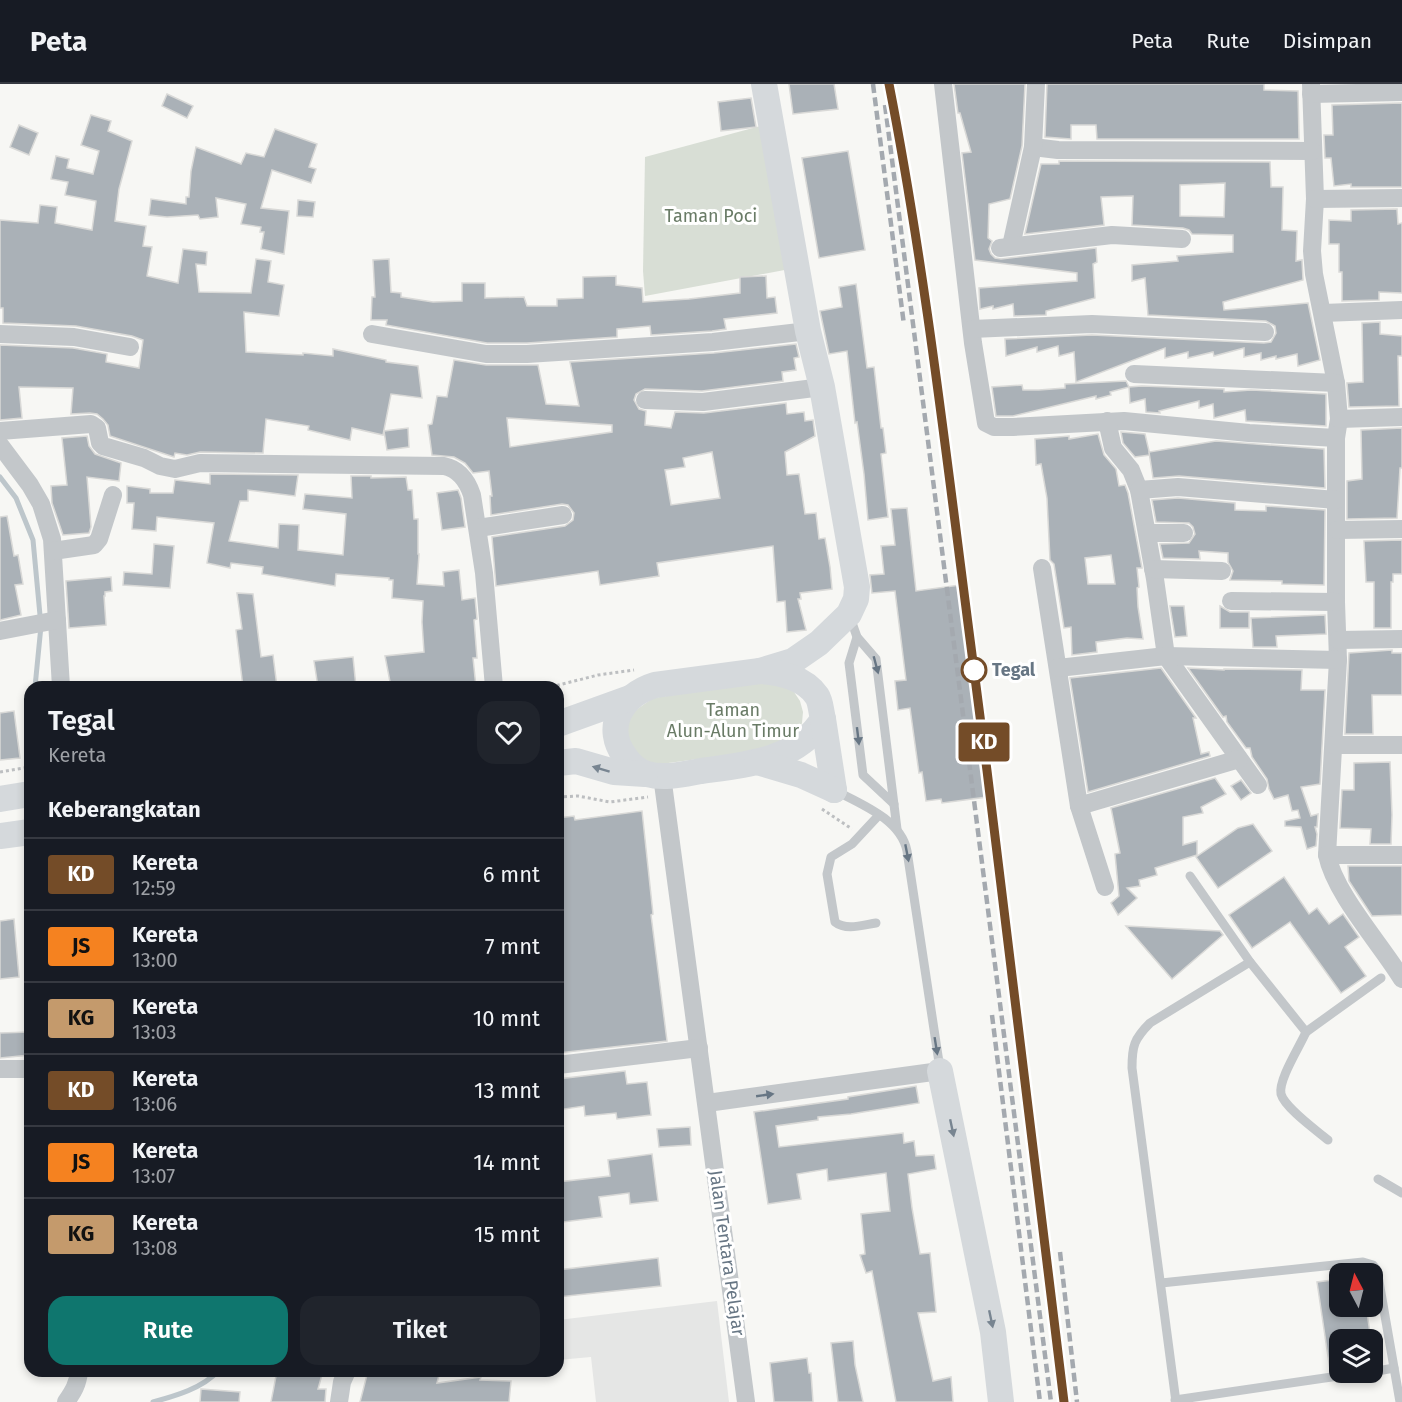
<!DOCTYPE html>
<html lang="id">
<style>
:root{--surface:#171b24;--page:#20242c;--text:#f1f3f6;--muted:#9ea1a6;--line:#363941;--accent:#0f766e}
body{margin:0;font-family:"Fira Sans",sans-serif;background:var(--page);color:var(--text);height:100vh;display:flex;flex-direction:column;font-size:22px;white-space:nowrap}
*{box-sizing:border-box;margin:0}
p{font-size:20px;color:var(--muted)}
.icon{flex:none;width:33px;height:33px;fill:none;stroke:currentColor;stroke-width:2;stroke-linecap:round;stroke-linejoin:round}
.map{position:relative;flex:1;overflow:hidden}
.side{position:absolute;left:24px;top:597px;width:540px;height:696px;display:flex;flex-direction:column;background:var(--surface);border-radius:18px;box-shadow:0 3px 9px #0003}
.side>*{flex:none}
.badge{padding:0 12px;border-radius:4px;font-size:21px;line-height:39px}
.needle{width:39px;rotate:353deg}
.tools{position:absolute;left:1329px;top:1179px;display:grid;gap:12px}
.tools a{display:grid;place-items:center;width:54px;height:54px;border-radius:12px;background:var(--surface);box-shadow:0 3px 9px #0003;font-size:30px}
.map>.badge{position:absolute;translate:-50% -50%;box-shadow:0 0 0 3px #fff}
h2{padding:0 24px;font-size:22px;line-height:54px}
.round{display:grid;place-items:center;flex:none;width:63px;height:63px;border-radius:18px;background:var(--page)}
.overview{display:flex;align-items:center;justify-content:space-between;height:102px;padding:0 24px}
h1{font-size:28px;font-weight:600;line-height:45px}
.action{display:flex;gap:12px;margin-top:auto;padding:12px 24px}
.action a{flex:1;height:69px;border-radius:18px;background:var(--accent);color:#fff;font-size:24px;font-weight:600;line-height:69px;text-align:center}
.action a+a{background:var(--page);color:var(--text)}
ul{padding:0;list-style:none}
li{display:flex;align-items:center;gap:18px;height:72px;padding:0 24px;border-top:2px solid var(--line)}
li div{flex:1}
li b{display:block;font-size:22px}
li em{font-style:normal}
li .badge{min-width:66px;font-weight:700;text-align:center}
header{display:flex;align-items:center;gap:36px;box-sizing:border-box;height:84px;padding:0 30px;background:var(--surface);border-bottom:2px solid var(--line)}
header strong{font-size:28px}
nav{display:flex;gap:33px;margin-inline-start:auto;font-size:21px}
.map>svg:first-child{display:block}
.built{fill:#e5e6e5}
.green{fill:#d8ded5}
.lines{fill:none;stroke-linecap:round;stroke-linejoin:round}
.stream{stroke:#bdc6cb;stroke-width:5}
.building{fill:#aab1b7;stroke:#d9d9d7;stroke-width:1.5;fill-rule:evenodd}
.path{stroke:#bdbfc1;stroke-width:3;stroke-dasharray:3 3;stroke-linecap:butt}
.lane{stroke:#c3c7ca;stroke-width:9}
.street{stroke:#c3c7ca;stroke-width:18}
.secondary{stroke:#d5d9dc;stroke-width:26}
.rail{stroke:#a4a9af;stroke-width:4.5;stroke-dasharray:9 4.5;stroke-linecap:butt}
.oneway{fill:#677684}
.oneway2{fill:#788591}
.line-casing{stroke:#fff;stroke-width:14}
.line{stroke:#744c28;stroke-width:9}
.stop-dot{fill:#fff;stroke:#744c28;stroke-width:3}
.labels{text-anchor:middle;stroke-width:6;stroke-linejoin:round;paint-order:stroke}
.park-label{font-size:18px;fill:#697b66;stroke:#fff}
.stop-label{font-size:18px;font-weight:bold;fill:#677684;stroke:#fff;text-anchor:start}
.street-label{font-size:18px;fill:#677684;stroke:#fff}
</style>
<header>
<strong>Peta</strong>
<nav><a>Peta</a><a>Rute</a><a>Disimpan</a></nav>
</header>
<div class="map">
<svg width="1402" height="1318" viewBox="0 0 1402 1318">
<rect width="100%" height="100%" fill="#f7f7f4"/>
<path class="built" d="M717,1217L729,1318H596L591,1273L558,1276V1236Z"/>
<g class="green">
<path d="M764,41L790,185L645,212L643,187L645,73Z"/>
<path d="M764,598L785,602L794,608L800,617L803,628L802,639L798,648L772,665L661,680H651L633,669L625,641L629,631L653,614Z"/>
</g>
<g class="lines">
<g class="stream">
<path d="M0,393L16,414L33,456L41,542L35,603"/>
<path d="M29,679L30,663"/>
<path d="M153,1318C175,1312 203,1304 218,1287"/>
</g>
</g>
<g class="building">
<path d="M789,0H834L838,25L793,30Z"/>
<path d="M954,0H1025L1022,62L1010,115L989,120L988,154L992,157L989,165L991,170L995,174L1001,175L1096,164L1097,178L1093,180L1095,214L1046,227V231L1014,232L1013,220L993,225V222L980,225L979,204L1077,197V189L975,176L962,69L971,68L960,29H958Z"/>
<path d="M1047,0H1264V6L1298,7L1299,55H1097L1096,41H1071V55L1045,53Z"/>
<path d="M167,10L193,22L187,34L162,22Z"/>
<path d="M751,14L756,43L721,47L718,18Z"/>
<path d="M1402,19V103H1351V100L1334,102L1331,74H1325L1324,51H1333L1332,21Z"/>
<path d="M91,31L111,37L108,47L132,57L119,105L115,137L146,142L143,162L152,163L147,192L178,199L183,165L207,168L206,181L196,180L199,208L251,209L256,175L271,177L268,198L284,201L279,232L244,228L246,268L303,271V269L333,272V265L386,276V278L418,282L422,314L391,310L383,351L352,344L350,356L308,346L309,342L266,335L263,369L200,368L187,371L175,369L174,373L110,352L108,341L103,335L97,330L90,329L71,330L73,304L19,303L22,334L0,336V261L73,264L107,270L106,278L139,284L143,256L132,252L76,242L3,239V224H0V136L38,139L40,121L57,123L55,139L92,146L96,117L65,111L68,98L51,95L56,72L69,75L67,84L93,90L99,67L81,61Z"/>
<path d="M19,41L38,49L29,71L10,63Z"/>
<path d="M275,45L317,60L309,83L316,85L311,99L272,86L261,124L289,127L284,170L261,165L264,148H260L261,143L241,140L246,120L216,114L218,133L200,135L198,131L167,133L149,131L151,115L186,120V113H189L191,87L196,63L241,80L246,69L264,73Z"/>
<path d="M848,67L865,166L819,174L802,74Z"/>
<path d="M1059,77L1270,78L1271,103H1283L1282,146L1297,147L1296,177L1302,176L1303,196L1223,218L1224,226L1308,219L1320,276L1298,282L1297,270L1276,275V272L1261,276V269L1244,273V264L1214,272L1213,268L1188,274V268L1165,274V264L1076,298L1074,268L1059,272L1058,262L1037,268V263L1006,272L1005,255L1092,251L1264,259L1271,258L1276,249L1275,242L1266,237L1148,231L1145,194L1132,197V181L1178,177L1177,172L1233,168V151L1192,150L1189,146L1183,144L1132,141L1133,112L1101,113L1104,141L1025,150L1041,80H1059ZM1225,99L1224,133L1180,132V101Z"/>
<path d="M298,116L315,118L313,133L297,132Z"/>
<path d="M1397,125L1398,140L1402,139V209L1379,208V216L1342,217V188H1339V160H1329V136L1351,137V126Z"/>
<path d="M389,175L391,208L401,209V213L433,218L462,217V199H485V214L524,213L527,222H557V215L583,214V193L616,192V201L642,204L643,218L689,215L740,209V193L766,192L767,214L775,213L777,229L724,235L726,245L712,247L651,251L650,242L617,245V253L527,259H487L386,241L387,236H371L372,213H375L373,176Z"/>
<path d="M856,200L867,284L874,283L881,344H883L886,369L881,370L888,433L868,436L864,390L857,338L855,339L847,267L829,270L820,227L842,223L839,203Z"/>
<path d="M1380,238V250L1402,252V272H1398L1399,322L1349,323L1347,299L1363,298L1362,239Z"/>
<path d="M796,260L799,273L794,274L796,286L782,288L783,297L702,307L645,305L636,310L634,316L639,325L646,327L645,341L671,344L675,328L704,329L786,319L787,330L804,328L805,337L813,336L815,352L785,368L787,391L799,390L805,430L816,429L819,455L825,454L830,483L832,505L800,509L801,515H798L806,546L787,548L785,517L777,518L773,462L657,479L659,492L600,501L598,487L496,502L492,453L565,442L573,436L574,429L568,421L562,420L491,431L490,412H492L489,387L473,389L465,379L454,373L432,371L428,341L432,340L437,312L447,313L454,276L486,281H538L546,320L579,322L570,278L714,269ZM507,334L612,341V348L510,363ZM712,368L720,414L671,421L665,386L685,383L683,374Z"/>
<path d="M1126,297L1129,303L1110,308L1111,311L1096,315V312L1013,332H996L992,303L1022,301L1023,306H1039L1065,304V300Z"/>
<path d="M1142,302L1224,305V308L1251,306L1326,310V342L1246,337L1245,326L1214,334L1213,320L1199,324V317L1159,327L1160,329L1146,328L1145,315L1130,319L1129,303Z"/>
<path d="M408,344L409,363L387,366L384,347Z"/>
<path d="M1402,344V384H1400L1397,434L1347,435V397L1362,395L1361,346Z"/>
<path d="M1121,348L1145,350L1150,371L1135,373L1123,359Z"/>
<path d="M1098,350L1104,371L1116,385L1119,402L1125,401L1128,409L1142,484H1137L1139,503L1137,504L1138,523L1143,555L1127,554L1096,558L1097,568L1072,571L1071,543L1064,544L1054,480L1050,476L1047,414L1041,380L1036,381L1035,355L1069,352V355ZM1111,471L1115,500H1088L1085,474Z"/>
<path d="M87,352L89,362L95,370L121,379L119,397L87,393L91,443L89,449L63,451L52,419L51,402L67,401L62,354Z"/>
<path d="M1216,357L1324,365L1325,404L1179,392L1153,394L1149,368Z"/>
<path d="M210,390L298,391L295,412L248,406V417H240L229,457L278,464L279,440L299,441L298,466L343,471L346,430L303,425L305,410L352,414L351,392H371V394L406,393L408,406H412L414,435H418V470H419L417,500L444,502L443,488L459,486L462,516L475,514L477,535L474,536L477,574H473L476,603H391L385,572L424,568L422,538L423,517L392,514L393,496H389V494L336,490L335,502L262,490L263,483L231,479L230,484L207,479L214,439L157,433L156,447L132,445L134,419H127V402L150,405V409H173L175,396L210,400Z"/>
<path d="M458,406L461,414L465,443L442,446L437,409Z"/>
<path d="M1178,414L1235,419V426L1266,427V422L1325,426L1324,501L1282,500V497L1230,496L1233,487L1228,478V469L1199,467L1200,475L1163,474L1160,460L1189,459L1195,450L1193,443L1189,439L1156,438L1152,416Z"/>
<path d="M907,424L916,507L960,501L987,713L942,719L941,715L926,717L922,688L919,689L910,624L898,626L895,597L906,596L895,507L872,509L870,491L884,490L881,462L895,461L891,425Z"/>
<path d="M7,432L14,472L18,471L23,500L15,501L21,531L0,536V433Z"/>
<path d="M1402,456V490H1393V498H1391V544H1374V498H1366L1364,457Z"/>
<path d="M154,460L174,462L170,504L123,501L124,488L152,490Z"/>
<path d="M111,493L112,507L105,508V512H104L106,541L69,544L66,497Z"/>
<path d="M237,509L253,510L261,573L273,571L277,603H243L236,546L242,545Z"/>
<path d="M1170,522H1184L1187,552L1175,553Z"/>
<path d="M1220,522L1230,528H1249V544H1220Z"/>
<path d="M1325,531L1326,550L1276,552L1277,563H1253L1251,534Z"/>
<path d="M1392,566V569H1402V611H1372L1373,650H1345L1349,569Z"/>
<path d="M353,573L356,603H318L314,577Z"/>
<path d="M1161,584L1196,634H1193L1201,670L1209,668L1210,672L1088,708L1070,594Z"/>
<path d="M1188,584L1224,586V585L1302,586L1301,606H1325L1320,700L1301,703L1311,732L1318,730L1317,743H1315L1317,750L1316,762L1307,765L1301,743L1285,742V737L1300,734L1298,726L1292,727L1288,711L1274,715L1269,705L1267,695L1252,673L1250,664H1246L1227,638L1226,632L1223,633Z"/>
<path d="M14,627L20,674L0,676V629Z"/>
<path d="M1390,678L1392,731L1391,760H1370L1371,745L1340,744L1342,706H1354V679Z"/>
<path d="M1215,694L1226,710L1201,723L1203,729L1183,733V761L1197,757V771L1155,784L1157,791L1139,796L1140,802L1127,804L1137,814L1118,831L1111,819L1119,812L1115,770L1120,769L1111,724Z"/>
<path d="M1241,696L1251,709L1241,716L1231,702Z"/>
<path d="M642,727L653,830L651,831L667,957L558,969V734L574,732L575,736Z"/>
<path d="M1253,740L1272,767L1218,804L1196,773L1238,744Z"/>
<path d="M1348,782H1402V831L1372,832L1349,797Z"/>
<path d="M1284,793L1309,830L1317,824L1329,840L1343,830L1359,853L1345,863L1366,892L1341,909L1290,838L1252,864L1229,831Z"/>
<path d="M14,835L19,893L0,895V837Z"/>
<path d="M1126,842L1220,847L1223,851L1172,895Z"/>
<path d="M30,948V971L0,974V949Z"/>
<path d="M625,987L627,1000L647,998L651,1031L617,1035L616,1029L585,1032L584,1022L558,1026V995Z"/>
<path d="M916,1002L919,1019L851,1030L818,1033V1036L776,1042L779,1063L903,1049L904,1059L914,1057L916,1072L934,1071L936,1085L908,1090L912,1124L920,1170L930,1169L936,1228L918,1229L933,1297L951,1293L953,1318H896L872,1187L866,1189L860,1171L865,1170L861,1130L890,1127L886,1089L828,1097L827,1085L797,1090L801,1115L768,1120L754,1028L848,1015V1013Z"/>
<path d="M690,1043L691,1061L659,1063L657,1045Z"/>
<path d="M652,1070L658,1117L630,1120L629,1109L599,1113L602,1133L563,1138L558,1098L610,1092L608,1076Z"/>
<path d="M658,1174L661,1202L558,1213V1186Z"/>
<path d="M1340,1195V1222H1366L1371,1256H1340V1285L1330,1286L1317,1198Z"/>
<path d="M853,1257L855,1281L863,1318H838L831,1259Z"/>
<path d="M807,1274L809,1289H811L813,1318H774L770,1279Z"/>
<path d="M277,1287H323L318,1305H326L325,1318H271Z"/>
<path d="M368,1287H440L437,1299L481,1293L480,1296L511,1297L509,1318H360Z"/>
<path d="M201,1305L240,1308L239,1318H200Z"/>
</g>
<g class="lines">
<g class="path">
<path d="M551,603L598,591L634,586"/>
<path d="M0,688L30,683"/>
<path d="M558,713L578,712L610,718L648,713"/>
<path d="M822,725L852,745"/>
</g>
<g class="lane">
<path d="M850,533L857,553L876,575L897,745"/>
<path d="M857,553L849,579L863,691L894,720"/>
<path d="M836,707C863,721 901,736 907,767L940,985"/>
<path d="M1190,792L1250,878L1306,948L1381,894"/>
<path d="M876,839C863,841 846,847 835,838L827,790L831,773L852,760L879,731"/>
<path d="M1306,948C1300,962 1278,996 1281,1010C1285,1024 1316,1046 1328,1056"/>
<path d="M1378,1095L1402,1109"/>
<path d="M1161,1199L1363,1178L1373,1181L1377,1186L1400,1318"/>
<path d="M1372,1288L1394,1284"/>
<path d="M1175,1316L1366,1288"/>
<path d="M1176,1318L1132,984C1132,962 1134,955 1150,939L1250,878"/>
</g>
<g class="street">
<path d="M943,0L973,259L986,339L994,343H1013L1124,337L1249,349L1336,354"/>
<path d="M1311,0L1315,115L1312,167L1314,190L1336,299L1339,335L1336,354V518L1338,576L1327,771C1335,810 1380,859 1402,895"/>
<path d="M1311,10L1402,8"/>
<path d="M1033,63L1058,66L1312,67"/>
<path d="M1315,115L1402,114"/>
<path d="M1011,162L1033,63L1036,0"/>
<path d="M1000,164L1112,151L1182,155"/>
<path d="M1323,229L1402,226"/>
<path d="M972,245L1092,240L1265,248"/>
<path d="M0,250L74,253L130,263"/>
<path d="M372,250L486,270H527L713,258L808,247"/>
<path d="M1134,290L1336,299"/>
<path d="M645,316L703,318L822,303"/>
<path d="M1339,335L1402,333"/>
<path d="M1107,337L1113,364L1131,386L1139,406L1155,495L1166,572L1258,701"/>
<path d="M0,347L91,340L97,344L100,359L103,362L144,374L160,382L175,385L200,379L444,382C459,385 467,396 472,411L484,489L494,603"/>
<path d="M0,361L30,401L41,420L52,455L61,603"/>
<path d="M1139,406L1178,403L1336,416"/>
<path d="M478,444L563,431"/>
<path d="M1337,446L1402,445"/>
<path d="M1147,449H1184"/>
<path d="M53,467L94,461L99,455L113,411"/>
<path d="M1042,484L1079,722L1105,803"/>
<path d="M1153,485L1222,487"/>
<path d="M1231,517L1336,518"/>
<path d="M0,547L57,536"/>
<path d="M1338,556L1402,555"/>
<path d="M1058,584L1166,572L1338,576"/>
<path d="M1334,661H1402"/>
<path d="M662,692L746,1318"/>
<path d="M1079,722L1239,675"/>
<path d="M1327,771H1402"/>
<path d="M558,981L699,964"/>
<path d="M0,985H30"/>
<path d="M707,1019L940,987"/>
<path d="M66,1318C73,1308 78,1300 79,1287"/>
<path d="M339,1318L342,1298L347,1287"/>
</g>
<g class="secondary">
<path d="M760,587L793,577L819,559L849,530L856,515L857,503L822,303L808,247L764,0"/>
<path d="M760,587C780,588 805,594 817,612C821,618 821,628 823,635C798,677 744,681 701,687C684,690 664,695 647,690C640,688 630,681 626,674C602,643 622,611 655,601Z"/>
<path d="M823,635L834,706"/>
<path d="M558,640L630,614"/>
<path d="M757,678L801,691L834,706"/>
<path d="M558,679L576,677L614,688L645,690"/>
<path d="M0,715L30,710"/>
<path d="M0,752L30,748"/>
<path d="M940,987L993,1248L1001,1318"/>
</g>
<g class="rail">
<path d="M873,0L904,241"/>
<path d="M889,0C924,179 945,361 969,542C1002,801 1034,1059 1064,1318"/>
<path d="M885,21L1051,1318"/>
<path d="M992,931L1040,1318"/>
<path d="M1060,1168L1077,1318"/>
</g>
</g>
<defs><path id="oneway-solid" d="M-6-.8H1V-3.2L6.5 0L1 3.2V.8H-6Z" transform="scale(1.5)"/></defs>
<g class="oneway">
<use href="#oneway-solid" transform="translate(876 581) rotate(75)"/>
<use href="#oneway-solid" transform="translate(858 652) rotate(83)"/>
<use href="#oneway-solid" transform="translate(907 769) rotate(79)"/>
<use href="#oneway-solid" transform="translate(936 962) rotate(81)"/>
<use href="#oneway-solid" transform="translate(765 1011) rotate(-8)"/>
</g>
<g class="oneway2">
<use href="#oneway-solid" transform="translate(601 685) rotate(-163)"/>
<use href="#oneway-solid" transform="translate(952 1044) rotate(78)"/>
<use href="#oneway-solid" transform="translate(991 1235) rotate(78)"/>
</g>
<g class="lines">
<defs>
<path id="line" d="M889,0C925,184 946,370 970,555C1003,809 1035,1063 1064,1318"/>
</defs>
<use href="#line" class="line-casing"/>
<use href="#line" class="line"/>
</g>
<circle class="stop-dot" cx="974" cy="586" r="12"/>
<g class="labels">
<g class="park-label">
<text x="711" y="138">Taman Poci</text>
<text x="733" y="632">Taman<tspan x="733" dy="21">Alun-Alun Timur</tspan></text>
</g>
<g class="stop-label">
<text x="992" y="592">Tegal</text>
</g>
<g class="street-label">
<text transform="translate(727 1169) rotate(82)" y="6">Jalan Tentara Pelajar</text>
</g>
</g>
</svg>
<div class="tools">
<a><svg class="needle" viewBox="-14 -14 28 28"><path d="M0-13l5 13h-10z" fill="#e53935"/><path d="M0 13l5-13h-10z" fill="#9ea1a6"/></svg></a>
<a><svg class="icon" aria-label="layers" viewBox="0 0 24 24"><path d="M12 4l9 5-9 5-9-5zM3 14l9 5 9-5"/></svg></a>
</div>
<b class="badge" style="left:984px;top:658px;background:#744c28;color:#fff">KD</b>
<section class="side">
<div class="overview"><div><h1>Tegal</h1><p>Kereta</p></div><a class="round"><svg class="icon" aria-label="heart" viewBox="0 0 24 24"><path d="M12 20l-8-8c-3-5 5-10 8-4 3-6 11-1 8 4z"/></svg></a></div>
<h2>Keberangkatan</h2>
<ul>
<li><span class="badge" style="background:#744c28;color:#fff">KD</span><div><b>Kereta</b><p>12:59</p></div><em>6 mnt</em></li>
<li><span class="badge" style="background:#f58220;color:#111">JS</span><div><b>Kereta</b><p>13:00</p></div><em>7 mnt</em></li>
<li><span class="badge" style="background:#c49a6c;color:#111">KG</span><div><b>Kereta</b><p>13:03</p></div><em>10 mnt</em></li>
<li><span class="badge" style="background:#744c28;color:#fff">KD</span><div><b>Kereta</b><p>13:06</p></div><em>13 mnt</em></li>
<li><span class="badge" style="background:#f58220;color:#111">JS</span><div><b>Kereta</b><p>13:07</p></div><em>14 mnt</em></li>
<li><span class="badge" style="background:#c49a6c;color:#111">KG</span><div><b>Kereta</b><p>13:08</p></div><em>15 mnt</em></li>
</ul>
<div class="action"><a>Rute</a><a>Tiket</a></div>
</section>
</div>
